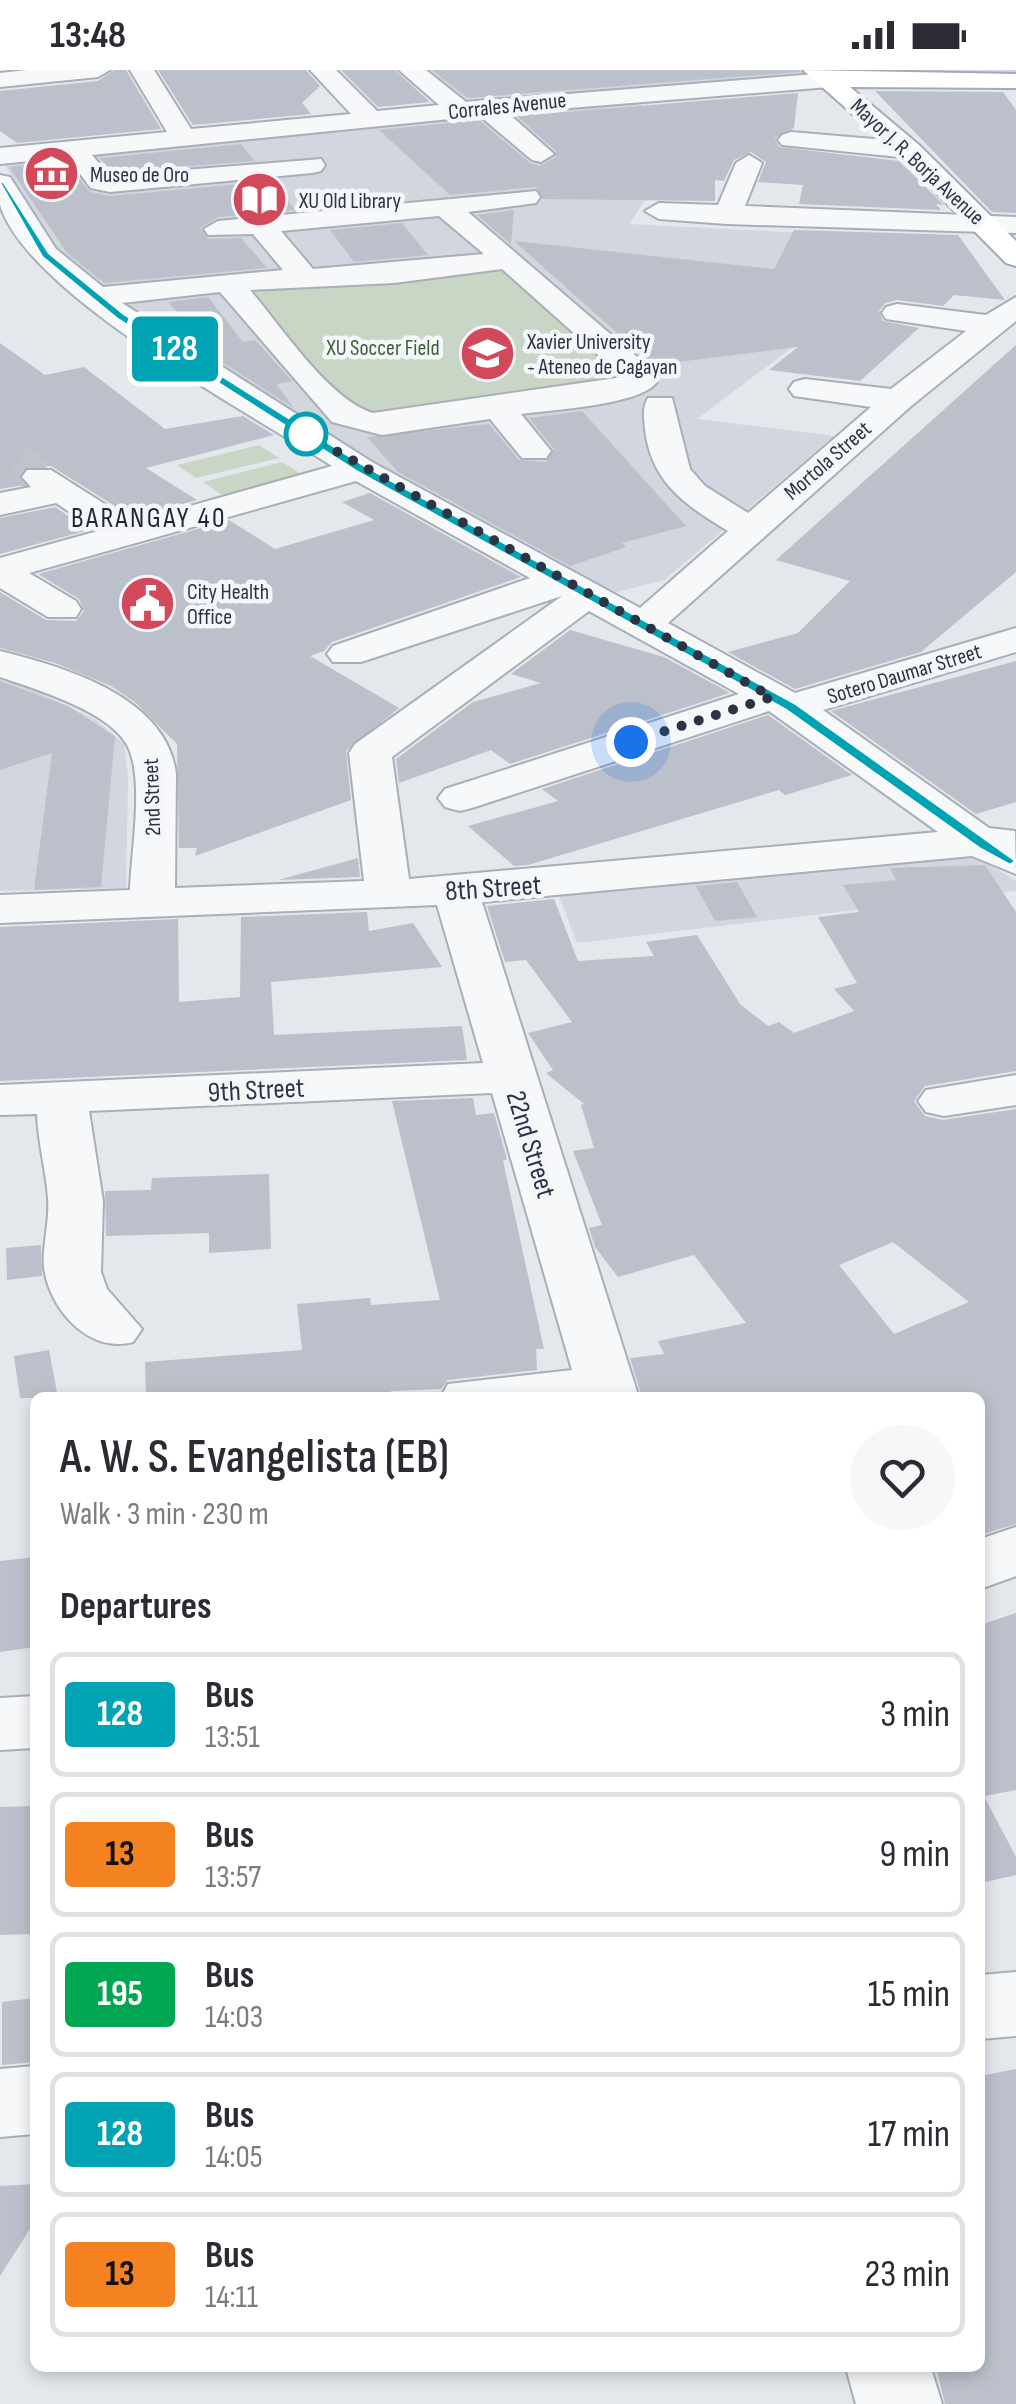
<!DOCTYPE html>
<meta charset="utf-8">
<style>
:root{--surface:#fff;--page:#f7f7f7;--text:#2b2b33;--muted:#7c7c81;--line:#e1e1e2}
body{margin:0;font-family:"Sofia Sans Condensed",sans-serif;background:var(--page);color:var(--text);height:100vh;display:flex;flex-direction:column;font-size:38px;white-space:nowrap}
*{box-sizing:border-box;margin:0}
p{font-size:32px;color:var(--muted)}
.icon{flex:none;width:55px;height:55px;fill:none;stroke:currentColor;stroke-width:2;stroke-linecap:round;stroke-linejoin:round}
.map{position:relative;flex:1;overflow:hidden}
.side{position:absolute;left:30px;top:1322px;width:955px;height:980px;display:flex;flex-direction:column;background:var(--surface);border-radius:15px;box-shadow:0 5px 15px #0003}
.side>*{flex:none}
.badge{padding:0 20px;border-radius:8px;font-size:35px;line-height:65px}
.you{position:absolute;width:50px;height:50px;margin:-25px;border:8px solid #fff;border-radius:50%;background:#1a73e8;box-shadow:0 0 0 15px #1a73e833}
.map>.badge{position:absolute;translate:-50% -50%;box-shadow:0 0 0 5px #fff}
h2{padding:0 30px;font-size:38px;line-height:90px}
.round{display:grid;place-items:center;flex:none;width:105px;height:105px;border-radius:52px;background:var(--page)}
.summary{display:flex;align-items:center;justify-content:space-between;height:170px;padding:0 30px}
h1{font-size:48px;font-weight:600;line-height:75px}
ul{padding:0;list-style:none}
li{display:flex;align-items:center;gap:30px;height:125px;margin:0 20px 15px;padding:0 10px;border:5px solid var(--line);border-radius:15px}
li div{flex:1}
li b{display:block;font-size:38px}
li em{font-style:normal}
li .badge{min-width:110px;font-weight:700;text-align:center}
.status{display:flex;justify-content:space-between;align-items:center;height:70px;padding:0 50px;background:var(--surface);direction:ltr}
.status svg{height:28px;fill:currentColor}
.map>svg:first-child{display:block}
.built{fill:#d2d6de}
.green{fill:#c9d6c5}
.building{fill:#bbc0ca;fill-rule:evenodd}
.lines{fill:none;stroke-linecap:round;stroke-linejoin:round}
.minor-tunnel{stroke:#bfc3cb;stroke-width:35;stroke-dasharray:35 18;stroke-linecap:butt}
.minor-casing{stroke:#a9aeb7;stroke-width:4}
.major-casing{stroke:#a3abb8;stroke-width:4}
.minor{fill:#f7f8fa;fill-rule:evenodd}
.major{fill:#fff;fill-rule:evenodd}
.line{fill:#00a3b4;stroke:#fff;stroke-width:2.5}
.walk{stroke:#2b3445;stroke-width:10;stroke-dasharray:0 18}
.stop-dot{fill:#fff;stroke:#00a3b4;stroke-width:5}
.labels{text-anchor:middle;stroke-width:9;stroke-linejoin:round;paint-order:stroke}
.far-street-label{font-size:22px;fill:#2b3445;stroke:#f4f6f9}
.far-poi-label{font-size:22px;fill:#2b3445;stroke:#f4f6f9;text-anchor:start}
.far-park-label{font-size:22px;fill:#3f6138;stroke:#f4f6f9}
.far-quarter-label{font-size:28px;letter-spacing:2.5px;fill:#1d2536;stroke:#f4f6f9}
.street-label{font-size:28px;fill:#2b3445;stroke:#f4f6f9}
</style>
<div class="status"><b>13:48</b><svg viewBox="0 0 49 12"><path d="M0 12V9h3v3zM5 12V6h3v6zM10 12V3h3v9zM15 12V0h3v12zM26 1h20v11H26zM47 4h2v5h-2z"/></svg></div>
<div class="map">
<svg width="1016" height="2334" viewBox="0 0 1016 2334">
<rect width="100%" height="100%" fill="#e4e7ec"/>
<g class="built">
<path d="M424,0H1016V6L466,32Z"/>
<path d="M626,28L652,40L681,76L629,154L805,163L830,249L697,349L834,366L664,510L617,522L601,521L324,366L113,229L54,178L5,95Z"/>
<path d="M0,603L96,650L124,674L128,708L126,818L0,821Z"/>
<path d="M972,783L1016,811V821L577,873L557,821Z"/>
</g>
<g class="green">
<path d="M480,197L516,200L636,309L350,346L248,228L253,222Z"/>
<path d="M259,375L279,388L196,408L177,395Z"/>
<path d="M282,392L303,405L222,425L203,412Z"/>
</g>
<g class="building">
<path d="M114,0H126L161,59L17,73L0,61V21L98,11Z"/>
<path d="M158,0H306L320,16L302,33L311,44L193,55Z"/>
<path d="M341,0H395L430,32L378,37Z"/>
<path d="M432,0H799L800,2L467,28Z"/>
<path d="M875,21L1003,22L1016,40V143L992,142Z"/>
<path d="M798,23L794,58L775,68L779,77L899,91L944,135L936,134L941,140L799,134L803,115L758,112L766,92L751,82L734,90L724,111L715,110V131L543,129L536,117L450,125L379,60L479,50L530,93L540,96L556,87V81L517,46Z"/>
<path d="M241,74L255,91L112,102L100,88Z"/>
<path d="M65,91L90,122L110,126L271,111L295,140L218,147L200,158L208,169L241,168L267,198L104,213L67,183L9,97Z"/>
<path d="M514,140L511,174L477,145Z"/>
<path d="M402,153L428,185L354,192L330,160Z"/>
<path d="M794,160L958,165L1005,230L954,225L943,236L897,230L885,233L879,241L883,251L919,258L860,311L769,300L798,277L653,295L514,171L774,199Z"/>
<path d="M208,227L243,272L255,270L292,311L276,314L294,338L217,289L168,232Z"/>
<path d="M0,273L45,305L84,297L165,359L243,346L274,365L146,398L197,430L134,448L51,396H27L18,407L24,415L0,419Z"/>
<path d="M1016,275V502L921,582L795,619L728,582L798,563L850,511L776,490Z"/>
<path d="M582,341L686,456L622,473L626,477L570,496L398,402L367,367L489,354L519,390L546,392L554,379L529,348Z"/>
<path d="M370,423L521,507L332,572L324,581L310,586L399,638L346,681L351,730L195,786L197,778H179L177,674L136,633L111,616L55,593L0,578V522L46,550L76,551L84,541L79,529L38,504L229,450L275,479L374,450L342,432Z"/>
<path d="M55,437L89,460L0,484V448Z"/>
<path d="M570,560L664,587L730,623L510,694L491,680L399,713L396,689L473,632L541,613L511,604Z"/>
<path d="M1016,591V732L976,744L831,641Z"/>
<path d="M0,611L68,636L115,666L101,817L34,820L52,683L0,700Z"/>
<path d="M768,645L852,705L785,725L779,720L528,795L514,796L468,756L558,731L542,719Z"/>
<path d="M358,788L360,807L278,810Z"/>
<path d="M985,795L1016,842V1001L925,1016L914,1031L925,1046L943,1050L1016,1039V1454L980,1465V1328H642L630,1288L664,1284L658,1271L746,1253L694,1185L618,1207L595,1177L589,1158L602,1155L573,1081L594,1078L581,1035L584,1034L546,1003L553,1000L528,963L572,952L526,890L505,892L487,836L554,829L578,891L654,886L646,872L697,865L740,934L768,956L779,952L794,963L854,941L834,919L857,913L818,847L859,842L843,815L896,810L890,798ZM893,1172L969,1232L894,1264L839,1195Z"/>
<path d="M737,812L757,847L715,851L696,816Z"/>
<path d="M367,842L369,861L413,853L442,897L271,912L274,965L462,956L467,990L0,1011V857L178,849L179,932L240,927L241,847Z"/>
<path d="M473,1028L476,1045L494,1043L507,1089L503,1091L544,1279H536L537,1300L448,1310L441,1319L391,1321L392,1328H308L307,1322L146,1328L145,1292L302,1280L297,1234L370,1228L371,1235L440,1230L392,1031Z"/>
<path d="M269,1104L271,1179L209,1183V1163L106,1166L105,1121L151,1120L152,1108Z"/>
<path d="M41,1175L42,1206L7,1210L6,1178Z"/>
<path d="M49,1280L58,1328H20L14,1286Z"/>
<path d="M35,1487V1577L0,1582V1491Z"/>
<path d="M1016,1543V1720L984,1726L1016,1787V1805L980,1813V1555Z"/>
<path d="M35,1736V1864L0,1865V1737Z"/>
<path d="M35,1928V1992L2,1995V1932Z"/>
<path d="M1016,1999V2334H945L936,2298H980V2006Z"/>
<path d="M35,2114V2151L0,2206V2116Z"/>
</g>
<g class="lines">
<path class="minor-tunnel" d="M18,391L39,407"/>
<defs>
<g id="minor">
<path d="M27,0H110L98,7L0,17V3Z"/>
<path d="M130,0H154L191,59L351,44L310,0H336L377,41L439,35L399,0H426L466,32L829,3L841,10L829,17L508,43L554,84L541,92L532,90L480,46L92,85L110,106L321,89L325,95L321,101L312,103L110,122L91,118L67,87L0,94V78L167,62Z"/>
<path d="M791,62L909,72L922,80L909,88L782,75L778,70L782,65Z"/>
<path d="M749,85L762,93L745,136L1016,147V163L727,154L659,149L645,141L659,133L718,135L736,93Z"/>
<path d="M0,105L10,107L56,179L103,217L283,200L253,164L208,165L204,159L218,151L536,121L540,127L536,133L468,142L651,299L657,312C641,335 550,340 521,344L551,381L546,388H522L490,349L382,365L332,352L220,222L122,233L372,392L640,538L728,461C685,435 651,412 645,359C644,347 642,338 648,328H672L690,399L705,416L748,443L871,337L794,326L789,319L794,312L805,309L891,319L966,261L886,249L882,243L886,237L897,234L986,245L1016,227V251L910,337L668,553L795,623L1016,558V582L823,640L989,758L1015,761L1016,804L972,786L482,832L639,1328H440L448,1314L572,1300L492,1023L89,1041L103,1131L101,1202L107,1219L142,1259L133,1272C90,1284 50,1241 44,1198C42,1175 50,1152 48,1128C46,1100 38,1073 37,1044L0,1045V1015L483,993L437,835L0,853V825L130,820C131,783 145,707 127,675C109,641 35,619 0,607V581C65,597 167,627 176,704L175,818L364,811L349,683L355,674L562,526L361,592H333L327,584L333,576L530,508L356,411L29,503L76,531L81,539L76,547H48L0,518V488L98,461L56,433L0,445V423L31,417L22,407L27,400H51L133,452L332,396C252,344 27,224 0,135C0,127 0,114 0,105ZM439,146L484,184L313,199L281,161ZM502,199L623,307L373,343C329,330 281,256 250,220L394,213ZM589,541L739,624L445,719L438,728L445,737L460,741L475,737L769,641L938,762L409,809L392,687Z"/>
<path d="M1016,1005V1035L944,1046L926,1042L918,1031L926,1020Z"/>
<path d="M1016,1457V1506L980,1519V1469Z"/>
<path d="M35,1626V1678L0,1680V1628Z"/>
<path d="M1016,1902V1966L980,1969V1905Z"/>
<path d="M35,1996V2064L0,2067V1999Z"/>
<path d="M846,2298H931L942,2334H856Z"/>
</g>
<path id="major" d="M803,0L1016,4V18L850,17L919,75L1016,171V196L1006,193L901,87Z"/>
</defs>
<use href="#minor" class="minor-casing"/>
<use href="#major" class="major-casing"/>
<use href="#minor" class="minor"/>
<use href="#major" class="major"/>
</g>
<path class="line" d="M3,111L49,183L124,244L365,396L796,634L1016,791L1010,795L979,778L786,640L356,401L116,248L42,187L0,113Z"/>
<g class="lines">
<path class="walk" d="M306,364L772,627L631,672"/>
</g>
<defs>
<symbol id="museum-disc" viewBox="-11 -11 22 22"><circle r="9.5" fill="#d1495b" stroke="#f4f6f9"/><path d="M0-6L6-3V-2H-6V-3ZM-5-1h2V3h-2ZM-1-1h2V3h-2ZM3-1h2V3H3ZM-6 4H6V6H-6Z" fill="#fff"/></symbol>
<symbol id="library-disc" viewBox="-11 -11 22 22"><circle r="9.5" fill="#d1495b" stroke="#f4f6f9"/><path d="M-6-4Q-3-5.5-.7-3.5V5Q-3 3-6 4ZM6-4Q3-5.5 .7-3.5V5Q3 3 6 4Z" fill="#fff"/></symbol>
<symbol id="university-disc" viewBox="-11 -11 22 22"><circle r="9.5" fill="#d1495b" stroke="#f4f6f9"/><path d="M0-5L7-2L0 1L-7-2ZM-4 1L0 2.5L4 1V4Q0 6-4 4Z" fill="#fff"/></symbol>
<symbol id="civic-disc" viewBox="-11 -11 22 22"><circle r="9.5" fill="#d1495b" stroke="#f4f6f9"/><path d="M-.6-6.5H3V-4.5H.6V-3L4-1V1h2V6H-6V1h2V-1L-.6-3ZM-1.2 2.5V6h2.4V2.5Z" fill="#fff"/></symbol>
</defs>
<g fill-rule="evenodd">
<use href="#museum-disc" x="20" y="72" width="63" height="63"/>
<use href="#library-disc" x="228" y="98" width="63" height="63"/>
<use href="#university-disc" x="456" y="252" width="63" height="63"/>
<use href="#civic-disc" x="116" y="502" width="63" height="63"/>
</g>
<circle class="stop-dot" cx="306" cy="364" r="20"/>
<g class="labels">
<g class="far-street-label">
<text transform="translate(507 35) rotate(-6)" y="8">Corrales Avenue</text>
<text transform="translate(918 91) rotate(43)" y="8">Mayor J. R. Borja Avenue</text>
<text transform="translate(827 390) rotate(-41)" y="8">Mortola Street</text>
<text transform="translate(904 603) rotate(-17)" y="8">Sotero Daumar Street</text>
<text transform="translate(151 727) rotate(-92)" y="8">2nd Street</text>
</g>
<g class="far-poi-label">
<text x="90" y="112">Museo de Oro</text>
<text x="299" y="138">XU Old Library</text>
<text x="527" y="279">Xavier University<tspan x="527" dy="25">- Ateneo de Cagayan</tspan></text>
<text x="187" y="529">City Health<tspan x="187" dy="25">Office</tspan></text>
</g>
<g class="far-park-label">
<text x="383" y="285">XU Soccer Field</text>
</g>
<g class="far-quarter-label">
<text x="149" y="457">BARANGAY 40</text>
</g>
<g class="street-label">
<text transform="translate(493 817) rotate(-4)" y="10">8th Street</text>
<text transform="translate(256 1019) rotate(-3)" y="10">9th Street</text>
<text transform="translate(532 1074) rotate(73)" y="10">22nd Street</text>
</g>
</g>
</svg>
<div class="you" style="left:631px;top:672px"></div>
<b class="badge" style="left:175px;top:279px;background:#00a3b4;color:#fff">128</b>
<section class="side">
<div class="summary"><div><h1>A. W. S. Evangelista (EB)</h1><p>Walk · 3 min · 230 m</p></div><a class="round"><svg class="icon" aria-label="heart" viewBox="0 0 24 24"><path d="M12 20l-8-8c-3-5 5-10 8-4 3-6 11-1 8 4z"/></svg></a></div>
<h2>Departures</h2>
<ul>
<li><span class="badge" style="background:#00a3b4;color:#fff">128</span><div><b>Bus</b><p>13:51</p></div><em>3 min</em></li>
<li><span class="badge" style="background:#f58220;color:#111">13</span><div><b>Bus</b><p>13:57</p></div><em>9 min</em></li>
<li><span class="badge" style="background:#00a651;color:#fff">195</span><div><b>Bus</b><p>14:03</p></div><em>15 min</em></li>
<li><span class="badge" style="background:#00a3b4;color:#fff">128</span><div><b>Bus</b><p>14:05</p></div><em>17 min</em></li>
<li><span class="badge" style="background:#f58220;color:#111">13</span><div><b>Bus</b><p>14:11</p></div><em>23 min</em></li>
</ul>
</section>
</div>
